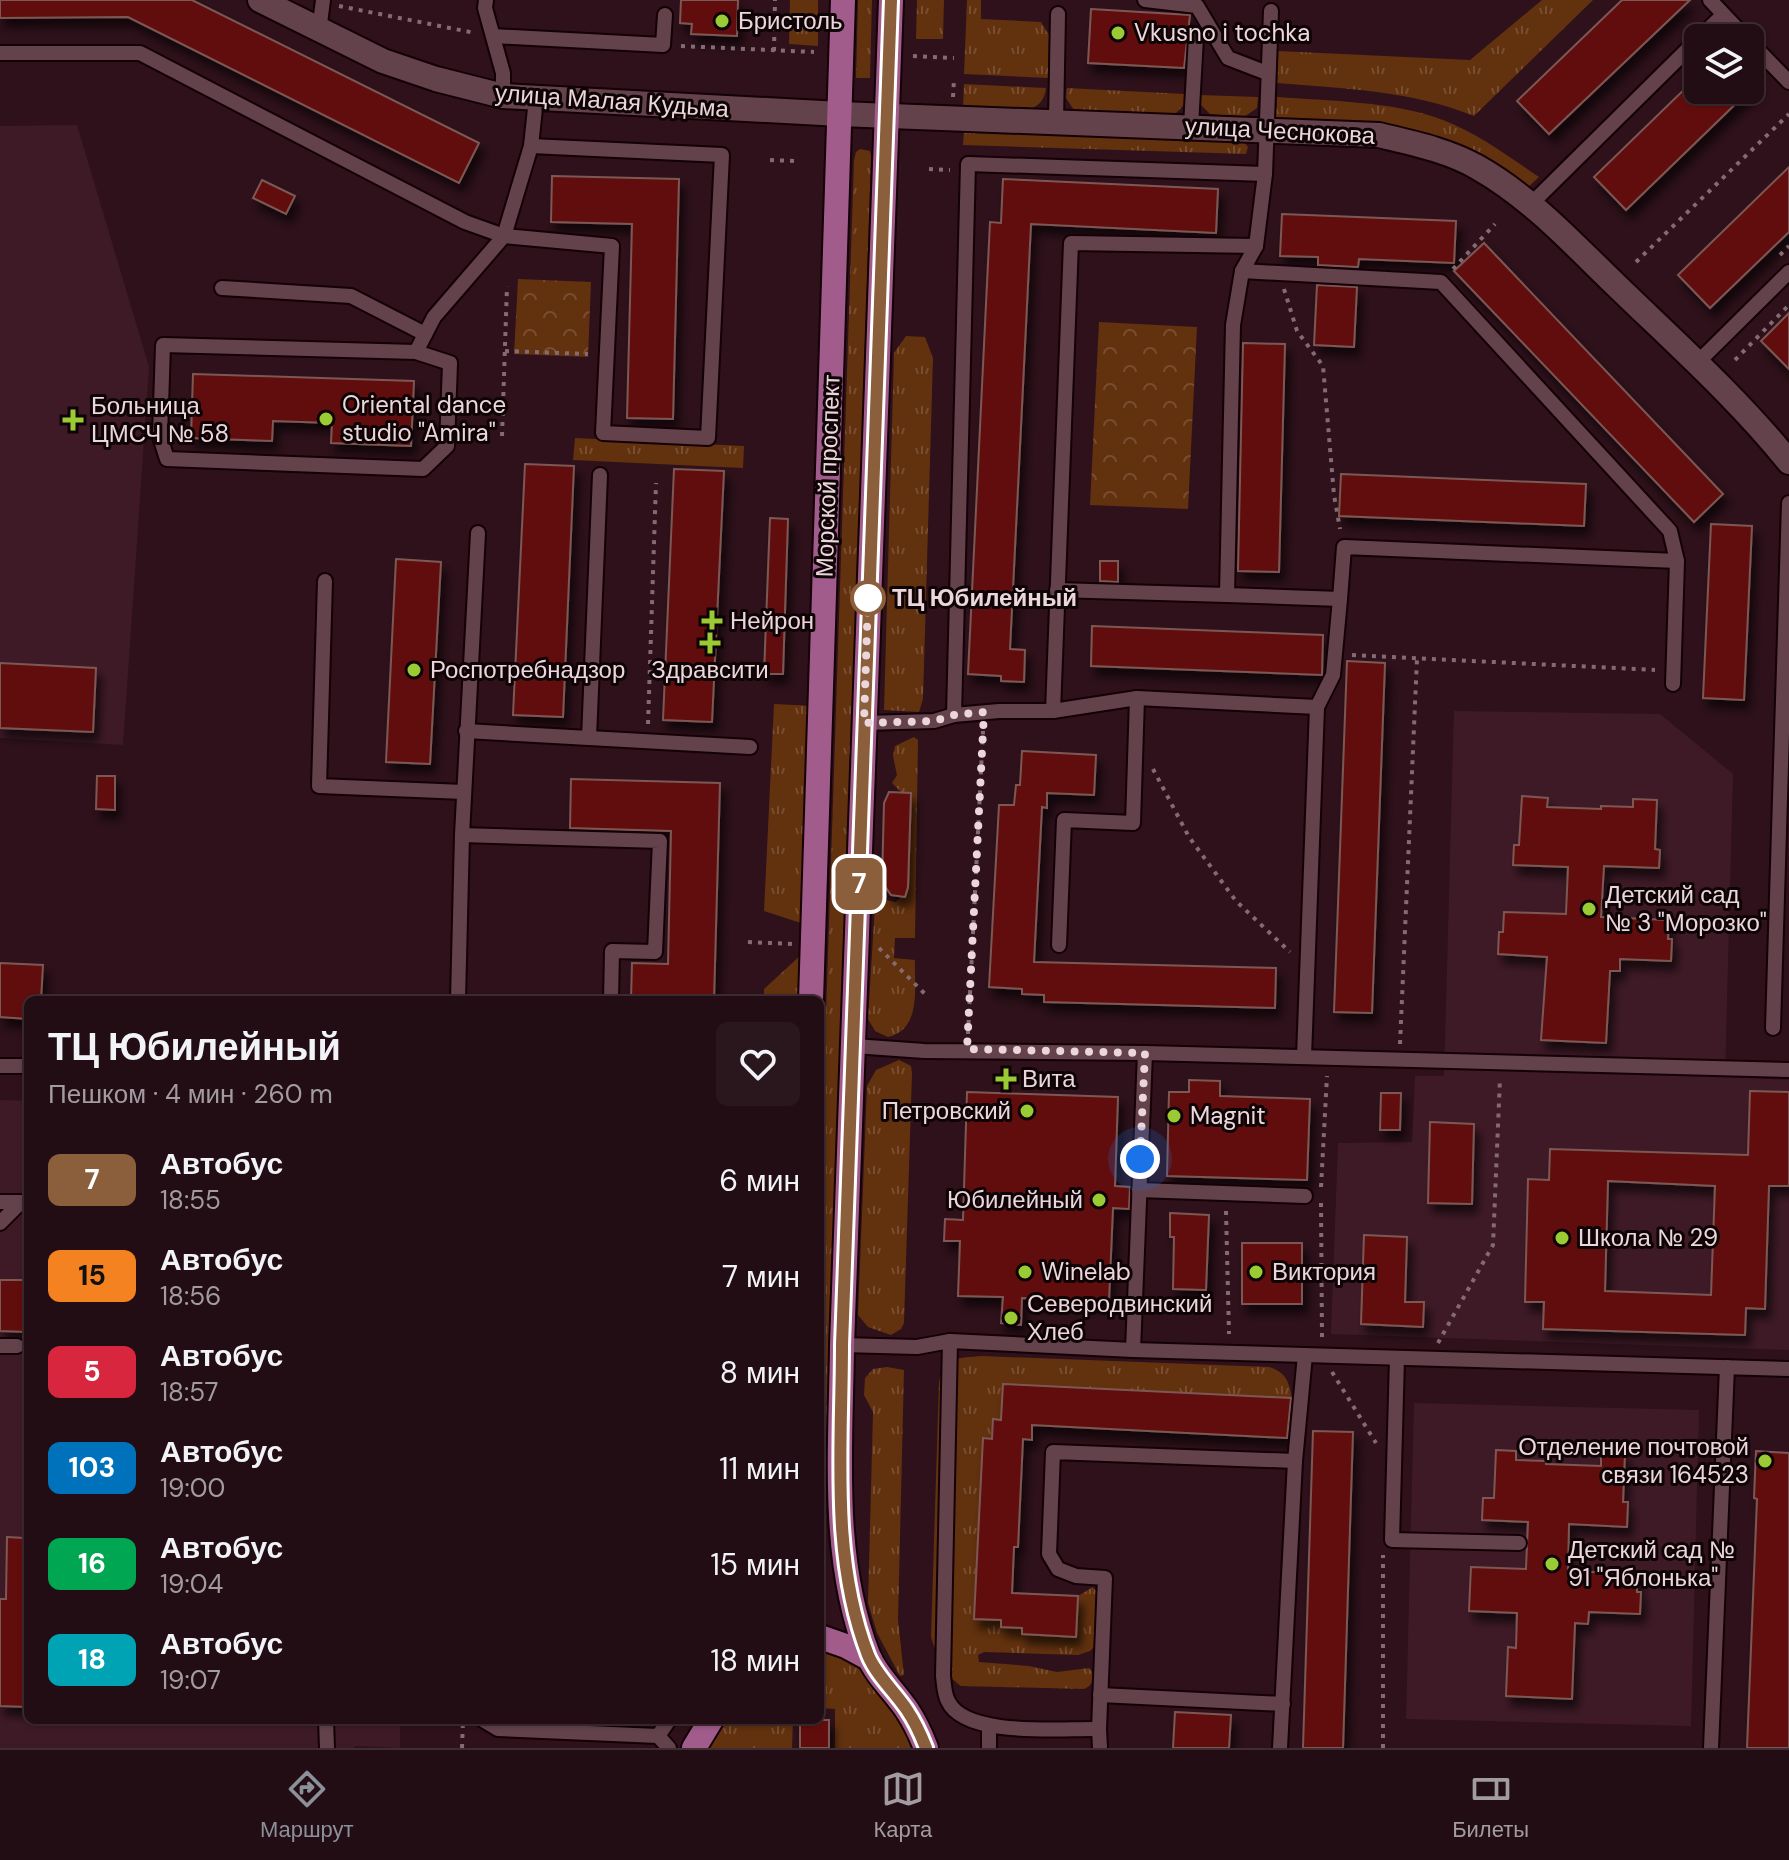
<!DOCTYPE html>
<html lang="ru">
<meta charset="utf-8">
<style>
:root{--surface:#220d14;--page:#2a161d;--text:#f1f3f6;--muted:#a29ca0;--line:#3f2d34;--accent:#8c9099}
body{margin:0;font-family:"DM Sans",sans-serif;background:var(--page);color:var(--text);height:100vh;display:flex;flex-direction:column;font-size:30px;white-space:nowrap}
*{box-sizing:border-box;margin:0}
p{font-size:26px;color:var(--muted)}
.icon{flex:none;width:44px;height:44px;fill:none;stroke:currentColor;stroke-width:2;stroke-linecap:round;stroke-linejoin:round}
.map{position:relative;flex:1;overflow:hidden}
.sheet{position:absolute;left:24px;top:996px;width:800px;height:728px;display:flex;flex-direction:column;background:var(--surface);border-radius:12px;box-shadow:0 2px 6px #0004,0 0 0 2px var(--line)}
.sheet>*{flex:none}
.badge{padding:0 16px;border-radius:12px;font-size:28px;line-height:52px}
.controls{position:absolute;left:1684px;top:24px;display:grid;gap:16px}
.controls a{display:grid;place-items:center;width:80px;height:80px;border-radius:12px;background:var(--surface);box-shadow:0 2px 6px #0004,0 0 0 2px var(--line);font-size:40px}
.you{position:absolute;width:40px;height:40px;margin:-20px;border:6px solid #fff;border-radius:50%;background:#1a73e8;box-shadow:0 0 0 12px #1a73e833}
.map>.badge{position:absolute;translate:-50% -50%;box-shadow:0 0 0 4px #fff}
.round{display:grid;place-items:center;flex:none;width:84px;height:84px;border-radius:12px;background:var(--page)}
.overview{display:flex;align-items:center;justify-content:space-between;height:136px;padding:0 24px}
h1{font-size:38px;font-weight:700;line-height:60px}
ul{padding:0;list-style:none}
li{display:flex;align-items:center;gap:24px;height:96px;padding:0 24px}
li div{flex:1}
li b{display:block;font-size:30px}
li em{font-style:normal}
li .badge{min-width:88px;font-weight:700;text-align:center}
.tab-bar{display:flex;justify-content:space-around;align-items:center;height:112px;border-top:2px solid var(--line);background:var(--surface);font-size:22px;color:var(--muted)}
.tab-bar a{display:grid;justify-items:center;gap:4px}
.tab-bar .current{color:var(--accent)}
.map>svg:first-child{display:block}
.built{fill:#3e1a26}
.grass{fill:url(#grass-tufts)}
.park{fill:url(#park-crowns)}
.building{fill:#620b0d;stroke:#7c5854;stroke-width:2;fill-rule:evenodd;filter:url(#shadow)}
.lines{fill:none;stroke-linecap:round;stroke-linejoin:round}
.service-casing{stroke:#140006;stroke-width:18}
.minor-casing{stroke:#140006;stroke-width:28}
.primary-casing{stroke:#140006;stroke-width:28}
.path{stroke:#846b72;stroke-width:4;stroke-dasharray:4 6;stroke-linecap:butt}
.service{stroke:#63424b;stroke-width:14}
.minor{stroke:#63424b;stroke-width:24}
.primary{stroke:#a15c8b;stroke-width:24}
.line-casing{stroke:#fff;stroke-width:18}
.line{stroke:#8b5e3c;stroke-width:12}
.walk{stroke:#ebd6db;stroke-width:8;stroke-dasharray:0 14.4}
.poi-dot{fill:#9acb34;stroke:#0e0406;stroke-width:3}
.stop-dot{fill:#fff;stroke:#8b5e3c;stroke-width:4}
.labels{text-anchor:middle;stroke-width:6;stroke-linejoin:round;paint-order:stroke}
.poi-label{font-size:24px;fill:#ebd6db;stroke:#0e0406;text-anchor:start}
.street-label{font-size:24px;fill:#ebd6db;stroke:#0e0406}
.stop-label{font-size:24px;font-weight:bold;fill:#ebd6db;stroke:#0e0406;text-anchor:start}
</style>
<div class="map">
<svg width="1789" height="1748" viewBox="0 0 1789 1748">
<defs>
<pattern id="grass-tufts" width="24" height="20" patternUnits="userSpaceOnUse" patternTransform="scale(2)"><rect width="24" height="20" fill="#62310e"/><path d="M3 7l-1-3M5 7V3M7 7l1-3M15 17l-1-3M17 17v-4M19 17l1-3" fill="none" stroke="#794e30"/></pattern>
<pattern id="park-crowns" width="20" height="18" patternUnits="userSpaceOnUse" patternTransform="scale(2)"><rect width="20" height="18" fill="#62310e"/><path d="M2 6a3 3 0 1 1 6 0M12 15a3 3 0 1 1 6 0" fill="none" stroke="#794e30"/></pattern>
<filter id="shadow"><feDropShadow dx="5" dy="9" stdDeviation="4" flood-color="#0009"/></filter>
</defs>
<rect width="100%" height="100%" fill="#2e111a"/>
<g class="built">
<path d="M77,125L149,367L123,745L0,738V126Z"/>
<path d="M1454,711L1660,714L1733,774L1725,1077L1789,1080V1350L1331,1334L1338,1143L1412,1142L1415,1076H1444Z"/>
<path d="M0,1100L28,1101V1720H400V1748L355,1746L354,1748H0Z"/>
<path d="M1414,1403L1699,1410L1691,1726L1406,1719Z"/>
</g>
<g class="grass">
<path d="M790,0H818V46L789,44Z"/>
<path d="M858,0H872L870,78H856Z"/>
<path d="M917,0H944L943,39H916Z"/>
<path d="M967,0H981V19L1041,22L1049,35L1048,78L964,74Z"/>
<path d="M1542,0H1593L1474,116C1409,90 1346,89 1277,83L1278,51L1470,60Z"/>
<path d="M964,84L1046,88C1045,101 1037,108 1024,111L963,109Z"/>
<path d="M1067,88L1185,94L1186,103L1175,114L1074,110L1066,98Z"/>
<path d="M1200,95L1258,97L1257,108L1244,117L1210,114L1200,104Z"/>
<path d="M1277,97C1327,101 1395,101 1443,120C1477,133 1508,156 1539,177L1525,190L1380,124L1276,117Z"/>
<path d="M964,131L1232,140L1243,141L1248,147L1246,154L963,145Z"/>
<path d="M860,149L870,151L871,156L828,1492L823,1503L820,1505V1198L854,160L856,152Z"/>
<path d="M906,336L925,337L933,358L923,699L919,712L884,710L894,353Z"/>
<path d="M575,438L744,446L743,468L573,460Z"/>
<path d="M774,704L814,706L804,924L764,911Z"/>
<path d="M914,737L918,740L915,938H895L894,958L915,960C914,988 922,1029 888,1037L875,1031L868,1019L875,905L882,899L895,902L906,894L908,887L911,796L901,792L892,783L897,775L893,756L895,746Z"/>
<path d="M802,954L800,1000H764V989Z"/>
<path d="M899,1060L911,1066L912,1073L904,1323L901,1329L891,1335L868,1327L858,1315L867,1086L876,1070Z"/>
<path d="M982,1356L1269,1367C1286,1372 1289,1382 1292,1398L1003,1384L1001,1420L993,1419L992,1439H983L974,1618C1008,1620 1042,1631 1076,1637L1078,1596L1093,1587L1100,1596L1099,1642L1090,1651L1078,1655L984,1652L978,1655L979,1662L1029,1666L1057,1672L1089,1668L1093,1673C1093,1681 1092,1686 1084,1689L961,1686C942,1672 938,1659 931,1637L939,1382C946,1356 958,1358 982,1356Z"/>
<path d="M887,1367L904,1370L898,1620L904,1675L900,1676L877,1633L868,1603L873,1412L864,1395L865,1378L873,1369Z"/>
<path d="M820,1653C872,1655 893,1710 918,1748H835V1709L820,1708Z"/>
<path d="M725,1720H793L792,1748H708Z"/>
</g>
<g class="park">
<path d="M518,279L591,282L588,357L514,354Z"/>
<path d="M1099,322L1197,327L1188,509L1090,505Z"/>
</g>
<g class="building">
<path d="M0,0H192L479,143L459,183L128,17L0,18Z"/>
<path d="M681,0H738L737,36L691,34L692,24L680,23Z"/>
<path d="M1622,0H1690L1549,134L1517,101Z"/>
<path d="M1091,9L1190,15L1184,68L1088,63Z"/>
<path d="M1698,76V90H1750L1626,210L1594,177Z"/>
<path d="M1789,167V232L1710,308L1678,275Z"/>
<path d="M552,176L679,179L673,419L627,418L632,224L551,222Z"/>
<path d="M1003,179L1218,189L1216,233L1031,224L1010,649L1025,650L1024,682L1001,681V676L968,674L990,222L1001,223Z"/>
<path d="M262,180L295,196L286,214L253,198Z"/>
<path d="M1282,214L1456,221L1454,263L1359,259L1358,267L1318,265V257L1280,256Z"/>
<path d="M1484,243L1723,494L1694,522L1454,271Z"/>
<path d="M1317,285L1357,287L1354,347L1314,345Z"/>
<path d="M1789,313V369L1761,341Z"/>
<path d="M1243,343L1285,344L1279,572L1238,571Z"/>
<path d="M193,374L414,381L411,446L331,443L332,423L273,421L272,441L191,438Z"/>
<path d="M525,464L574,466L563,717L513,715Z"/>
<path d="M674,469L724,471L712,722L663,720Z"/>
<path d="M1341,474L1586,484L1584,526L1339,516Z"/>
<path d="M770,518L788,519L783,674H764Z"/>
<path d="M1711,524L1752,526L1744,700L1703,698Z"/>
<path d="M396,559L441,562L430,764L386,762Z"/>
<path d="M1100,561H1118V582L1100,581Z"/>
<path d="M1092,626L1323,635L1322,675L1091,666Z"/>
<path d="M1347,661L1385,663L1372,1013L1334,1012Z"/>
<path d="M0,663L96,668L93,732L0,728Z"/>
<path d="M1022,751L1096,755L1094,795L1047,793V808L1042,807L1034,962L1276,968L1275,1008L1044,1002V995L1022,994V989L989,987L999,805H1014L1016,785H1020Z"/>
<path d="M97,776H115V810L96,809Z"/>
<path d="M571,779L720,783L714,1000H631L632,963L668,964L671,831L570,828Z"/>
<path d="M889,792L911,793L908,887L905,897L891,895L882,882L884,803Z"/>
<path d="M1522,796L1548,798L1547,807L1601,809V806L1633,807V799L1657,800L1655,849L1660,850L1659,868L1604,866L1601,917L1669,920L1668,939H1672L1671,961L1620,959V971H1610L1606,1043L1541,1040L1547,957L1498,954L1499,932H1503L1504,912L1566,914L1568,867L1513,865L1514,845H1519Z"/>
<path d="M0,963L43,965L41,1000H28V1019L0,1017Z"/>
<path d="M1189,1080L1220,1081V1096L1310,1099L1307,1180L1167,1176L1169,1092H1189Z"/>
<path d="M1750,1091L1789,1092V1186H1769L1765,1309L1746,1308L1745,1335L1543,1329L1544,1302H1525L1528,1179L1549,1180L1550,1149L1748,1155ZM1608,1181L1715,1186L1711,1295L1605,1291Z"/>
<path d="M967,1092L1118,1097L1115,1186L1130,1187L1129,1209L1113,1208L1109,1301L1022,1298L1021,1325L1001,1323L1003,1297L958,1296L960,1241H944L945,1219L963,1220Z"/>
<path d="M1381,1093H1401L1400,1130H1380Z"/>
<path d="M1430,1122L1474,1124L1472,1204L1428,1203Z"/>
<path d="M1170,1213L1209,1215L1206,1290L1173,1289L1174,1237H1170Z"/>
<path d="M1364,1235L1407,1237L1405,1302H1424L1423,1327L1361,1324Z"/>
<rect x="1242" y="1243" width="60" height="61"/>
<path d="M0,1280H28V1332L0,1331Z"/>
<path d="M1003,1384L1291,1398L1287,1438L1032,1425V1440L1023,1439L1018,1547H1014L1012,1593L1078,1596L1076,1637L1022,1634V1628L1001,1627V1620L974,1619L983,1438L992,1439L993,1419L1001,1420Z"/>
<path d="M1313,1431L1353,1432L1343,1748H1303Z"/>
<path d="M1496,1450L1516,1451V1460L1546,1461V1464L1601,1466V1452L1625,1453L1623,1502H1628L1627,1527L1569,1524L1568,1571L1637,1574V1592H1641L1640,1614L1589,1612L1588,1624L1575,1623L1572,1699L1506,1696L1508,1647L1516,1648L1517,1613L1469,1611L1471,1567L1526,1569L1528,1522L1482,1520L1483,1498H1494Z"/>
<path d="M1756,1451L1789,1453V1748H1747L1757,1499L1754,1498Z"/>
<path d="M7,1537L24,1538L23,1584H28V1707L0,1706V1599H6Z"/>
<path d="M1175,1712L1231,1715L1229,1748H1173Z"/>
<rect x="800" y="1720" width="29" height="28"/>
</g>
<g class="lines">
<defs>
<g id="service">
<path d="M486,0L485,8L503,73V96"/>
<path d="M1145,0L1197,6L1228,58L1267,73"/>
<path d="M1710,0L1746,38"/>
<path d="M319,31L323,0"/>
<path d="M493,36L663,45L665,15"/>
<path d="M1699,38L1723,15"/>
<path d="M1750,42L1789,82"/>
<path d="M0,53H140L465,222L504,236L612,246L603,433L708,438L722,155L531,146"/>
<path d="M1056,121L1058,14"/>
<path d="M1191,126L1196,37"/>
<path d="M1531,204L1698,39"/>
<path d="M1242,271L1441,282L1670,531L1677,561"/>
<path d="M222,288L351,296L425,334"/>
<path d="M416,352L450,363L447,446L423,469L167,459L160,437L163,345L416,352L434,317L504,236L531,146L536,99"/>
<path d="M1697,363L1789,272"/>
<path d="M325,581L319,786L464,792"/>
<path d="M1057,590L1227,595L1233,325L1242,271L1256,246L1265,174L1271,11"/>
<path d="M1227,595L1340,599L1344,547L1677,561L1673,684"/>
<path d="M1317,707L1333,675L1340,599"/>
<path d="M1053,711L1071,243L1256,246"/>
<path d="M954,715L968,164L1265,174"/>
<path d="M864,723L934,721L954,715L999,711H1053L1137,698L1317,707L1304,1057"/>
<path d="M466,731L589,738L600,475"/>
<path d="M589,738L750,747"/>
<path d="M462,835L478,533"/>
<path d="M1059,945L1064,820L1133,823L1137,698"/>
<path d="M458,1000L462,835L660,841L655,952L612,951L611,1000"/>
<path d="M1773,1028L1789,503"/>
<path d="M854,1046L924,1051L1145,1053L1789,1070"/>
<path d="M0,1066H28"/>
<path d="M1139,1190L1305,1196"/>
<path d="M0,1202H21"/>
<path d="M0,1223L21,1202H28"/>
<path d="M950,1341L943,1676C944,1683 944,1694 948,1701C965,1738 1062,1728 1099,1729"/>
<path d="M842,1345L917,1347L950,1341L1133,1350L1789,1369"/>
<path d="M0,1346H17"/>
<path d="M1133,1350L1145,1053"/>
<path d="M1397,1358L1392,1540L1519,1543"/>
<path d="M1295,1461L1305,1355"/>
<path d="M1100,1695L1283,1704"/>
<path d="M326,1720L327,1748"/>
<path d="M483,1720L498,1729L658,1736"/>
<path d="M669,1748L658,1736L669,1720"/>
<path d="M989,1748V1727"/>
<path d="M1100,1748L1099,1729L1105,1578L1076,1576L1058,1569L1049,1554L1053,1452L1295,1461L1280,1748"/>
<path d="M1711,1748L1727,1367"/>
</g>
<path id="minor" d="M260,0L383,61L436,79L503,96L840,114L1379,135C1412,143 1447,150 1477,167C1532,198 1574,245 1620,289C1678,345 1738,399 1789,462"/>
<g id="primary">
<path d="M891,0L842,1345C841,1447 830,1558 868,1655C876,1675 895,1692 907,1710C915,1722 921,1735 926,1748"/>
<path d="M811,1000L843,0"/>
<path d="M820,1637L846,1646L870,1659"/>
<path d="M694,1748L711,1720"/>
</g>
</defs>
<use href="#service" class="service-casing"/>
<use href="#minor" class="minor-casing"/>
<use href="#primary" class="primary-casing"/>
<g class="path">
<path d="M339,6L475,33"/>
<path d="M681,46L814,52"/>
<path d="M774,51L775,0"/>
<path d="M913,56L954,58"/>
<path d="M953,97L954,79"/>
<path d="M770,160L796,161"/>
<path d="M929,169L950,170"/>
<path d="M1780,255L1789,246"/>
<path d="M1636,262L1789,114"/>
<path d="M1453,269L1495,224"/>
<path d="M1284,289L1297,331L1323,366L1334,495L1340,529"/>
<path d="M505,351L588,354"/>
<path d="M1735,360L1789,305"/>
<path d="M502,436L507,286"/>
<path d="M1352,655L1655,670"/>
<path d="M648,724L656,483"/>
<path d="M1153,769L1189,837L1236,901L1290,952"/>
<path d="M748,942L792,944"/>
<path d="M879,948L927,996"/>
<path d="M968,1034L983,731"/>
<path d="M1400,1044L1417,659"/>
<path d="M1321,1187L1327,1076"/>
<path d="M1321,1203L1322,1339"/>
<path d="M1226,1211L1229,1334"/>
<path d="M1438,1343L1493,1245L1500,1078"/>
<path d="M1332,1372L1376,1443"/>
<path d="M462,1748L463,1720"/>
<path d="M1383,1748V1555"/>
</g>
<use href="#service" class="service"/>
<use href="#minor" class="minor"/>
<use href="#primary" class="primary"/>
</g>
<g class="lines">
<defs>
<path id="line" d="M891,0L842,1345C842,1447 830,1557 868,1655C876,1675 895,1692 907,1710C915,1722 921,1735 926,1748"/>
</defs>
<use href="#line" class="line-casing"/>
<use href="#line" class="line"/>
<path class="walk" d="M868,598L864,723L934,721L954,715L984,712L967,1049L1145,1053L1140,1159"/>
</g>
<g class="poi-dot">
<circle cx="722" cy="21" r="8"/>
<circle cx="1118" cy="33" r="8"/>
<circle cx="326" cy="419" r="8"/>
<path d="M69 408h8v8h8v8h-8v8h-8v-8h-8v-8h8z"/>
<path d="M708 609h8v8h8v8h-8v8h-8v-8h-8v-8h8z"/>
<path d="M706 631h8v8h8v8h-8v8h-8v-8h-8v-8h8z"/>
<circle cx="414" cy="670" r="8"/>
<circle cx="1589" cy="909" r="8"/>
<path d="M1002 1067h8v8h8v8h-8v8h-8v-8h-8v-8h8z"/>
<circle cx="1027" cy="1111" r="8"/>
<circle cx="1174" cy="1116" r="8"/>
<circle cx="1099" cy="1200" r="8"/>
<circle cx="1562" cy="1238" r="8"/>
<circle cx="1025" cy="1272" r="8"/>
<circle cx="1256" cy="1272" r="8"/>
<circle cx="1011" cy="1318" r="8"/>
<circle cx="1765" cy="1461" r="8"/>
<circle cx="1552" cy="1564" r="8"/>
</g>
<circle class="stop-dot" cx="868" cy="598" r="16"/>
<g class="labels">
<g class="poi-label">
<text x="738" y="29">Бристоль</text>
<text x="1134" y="41">Vkusno i tochka</text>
<text x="342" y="413">Oriental dance<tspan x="342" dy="28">studio "Amira"</tspan></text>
<text x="91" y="414">Больница<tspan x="91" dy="28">ЦМСЧ № 58</tspan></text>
<text x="730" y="629">Нейрон</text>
<text x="430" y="678">Роспотребнадзор</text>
<text x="710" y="678" text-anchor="middle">Здравсити</text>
<text x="1605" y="903">Детский сад<tspan x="1605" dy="28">№ 3 "Морозко"</tspan></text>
<text x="1022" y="1087">Вита</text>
<text x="1011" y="1119" text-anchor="end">Петровский</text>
<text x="1190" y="1124">Magnit</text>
<text x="1083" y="1208" text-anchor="end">Юбилейный</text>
<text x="1578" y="1246">Школа № 29</text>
<text x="1041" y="1280">Winelab</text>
<text x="1272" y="1280">Виктория</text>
<text x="1027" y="1312">Северодвинский<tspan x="1027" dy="28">Хлеб</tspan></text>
<text x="1749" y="1455" text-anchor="end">Отделение почтовой<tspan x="1749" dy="28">связи 164523</tspan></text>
<text x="1568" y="1558">Детский сад №<tspan x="1568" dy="28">91 "Яблонька"</tspan></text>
</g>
<g class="street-label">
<text transform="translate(612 101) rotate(4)" y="8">улица Малая Кудьма</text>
<text transform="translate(1280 131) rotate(3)" y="8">улица Чеснокова</text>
<text transform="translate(828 476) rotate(-88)" y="8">Морской проспект</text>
</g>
<g class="stop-label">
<text x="892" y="606">ТЦ Юбилейный</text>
</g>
</g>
</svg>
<div class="controls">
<a><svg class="icon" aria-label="layers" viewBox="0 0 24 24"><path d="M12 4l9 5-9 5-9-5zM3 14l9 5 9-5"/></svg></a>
</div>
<div class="you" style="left:1140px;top:1159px"></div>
<b class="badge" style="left:859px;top:884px;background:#8b5e3c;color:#fff">7</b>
<section class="sheet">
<div class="overview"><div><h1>ТЦ Юбилейный</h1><p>Пешком · 4 мин · 260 m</p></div><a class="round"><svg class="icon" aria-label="heart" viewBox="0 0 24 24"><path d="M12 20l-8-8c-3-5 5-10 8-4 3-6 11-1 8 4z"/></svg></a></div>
<ul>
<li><span class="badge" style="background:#8b5e3c;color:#fff">7</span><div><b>Автобус</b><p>18:55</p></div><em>6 мин</em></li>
<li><span class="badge" style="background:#f58220;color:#111">15</span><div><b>Автобус</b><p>18:56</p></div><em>7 мин</em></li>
<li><span class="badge" style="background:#d7263d;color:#fff">5</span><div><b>Автобус</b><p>18:57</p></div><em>8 мин</em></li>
<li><span class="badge" style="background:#0072bc;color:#fff">103</span><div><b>Автобус</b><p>19:00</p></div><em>11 мин</em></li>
<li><span class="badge" style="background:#00a651;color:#fff">16</span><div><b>Автобус</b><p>19:04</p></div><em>15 мин</em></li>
<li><span class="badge" style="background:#00a3b4;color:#fff">18</span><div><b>Автобус</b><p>19:07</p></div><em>18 мин</em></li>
</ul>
</section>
</div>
<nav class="tab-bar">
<a class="current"><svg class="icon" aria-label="directions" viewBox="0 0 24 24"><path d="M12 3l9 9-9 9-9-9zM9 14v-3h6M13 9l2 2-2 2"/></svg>Маршрут</a>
<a><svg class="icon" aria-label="map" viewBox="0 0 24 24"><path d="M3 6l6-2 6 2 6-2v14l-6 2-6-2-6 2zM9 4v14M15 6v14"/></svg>Карта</a>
<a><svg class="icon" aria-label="tickets" viewBox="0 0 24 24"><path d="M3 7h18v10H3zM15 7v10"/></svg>Билеты</a>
</nav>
